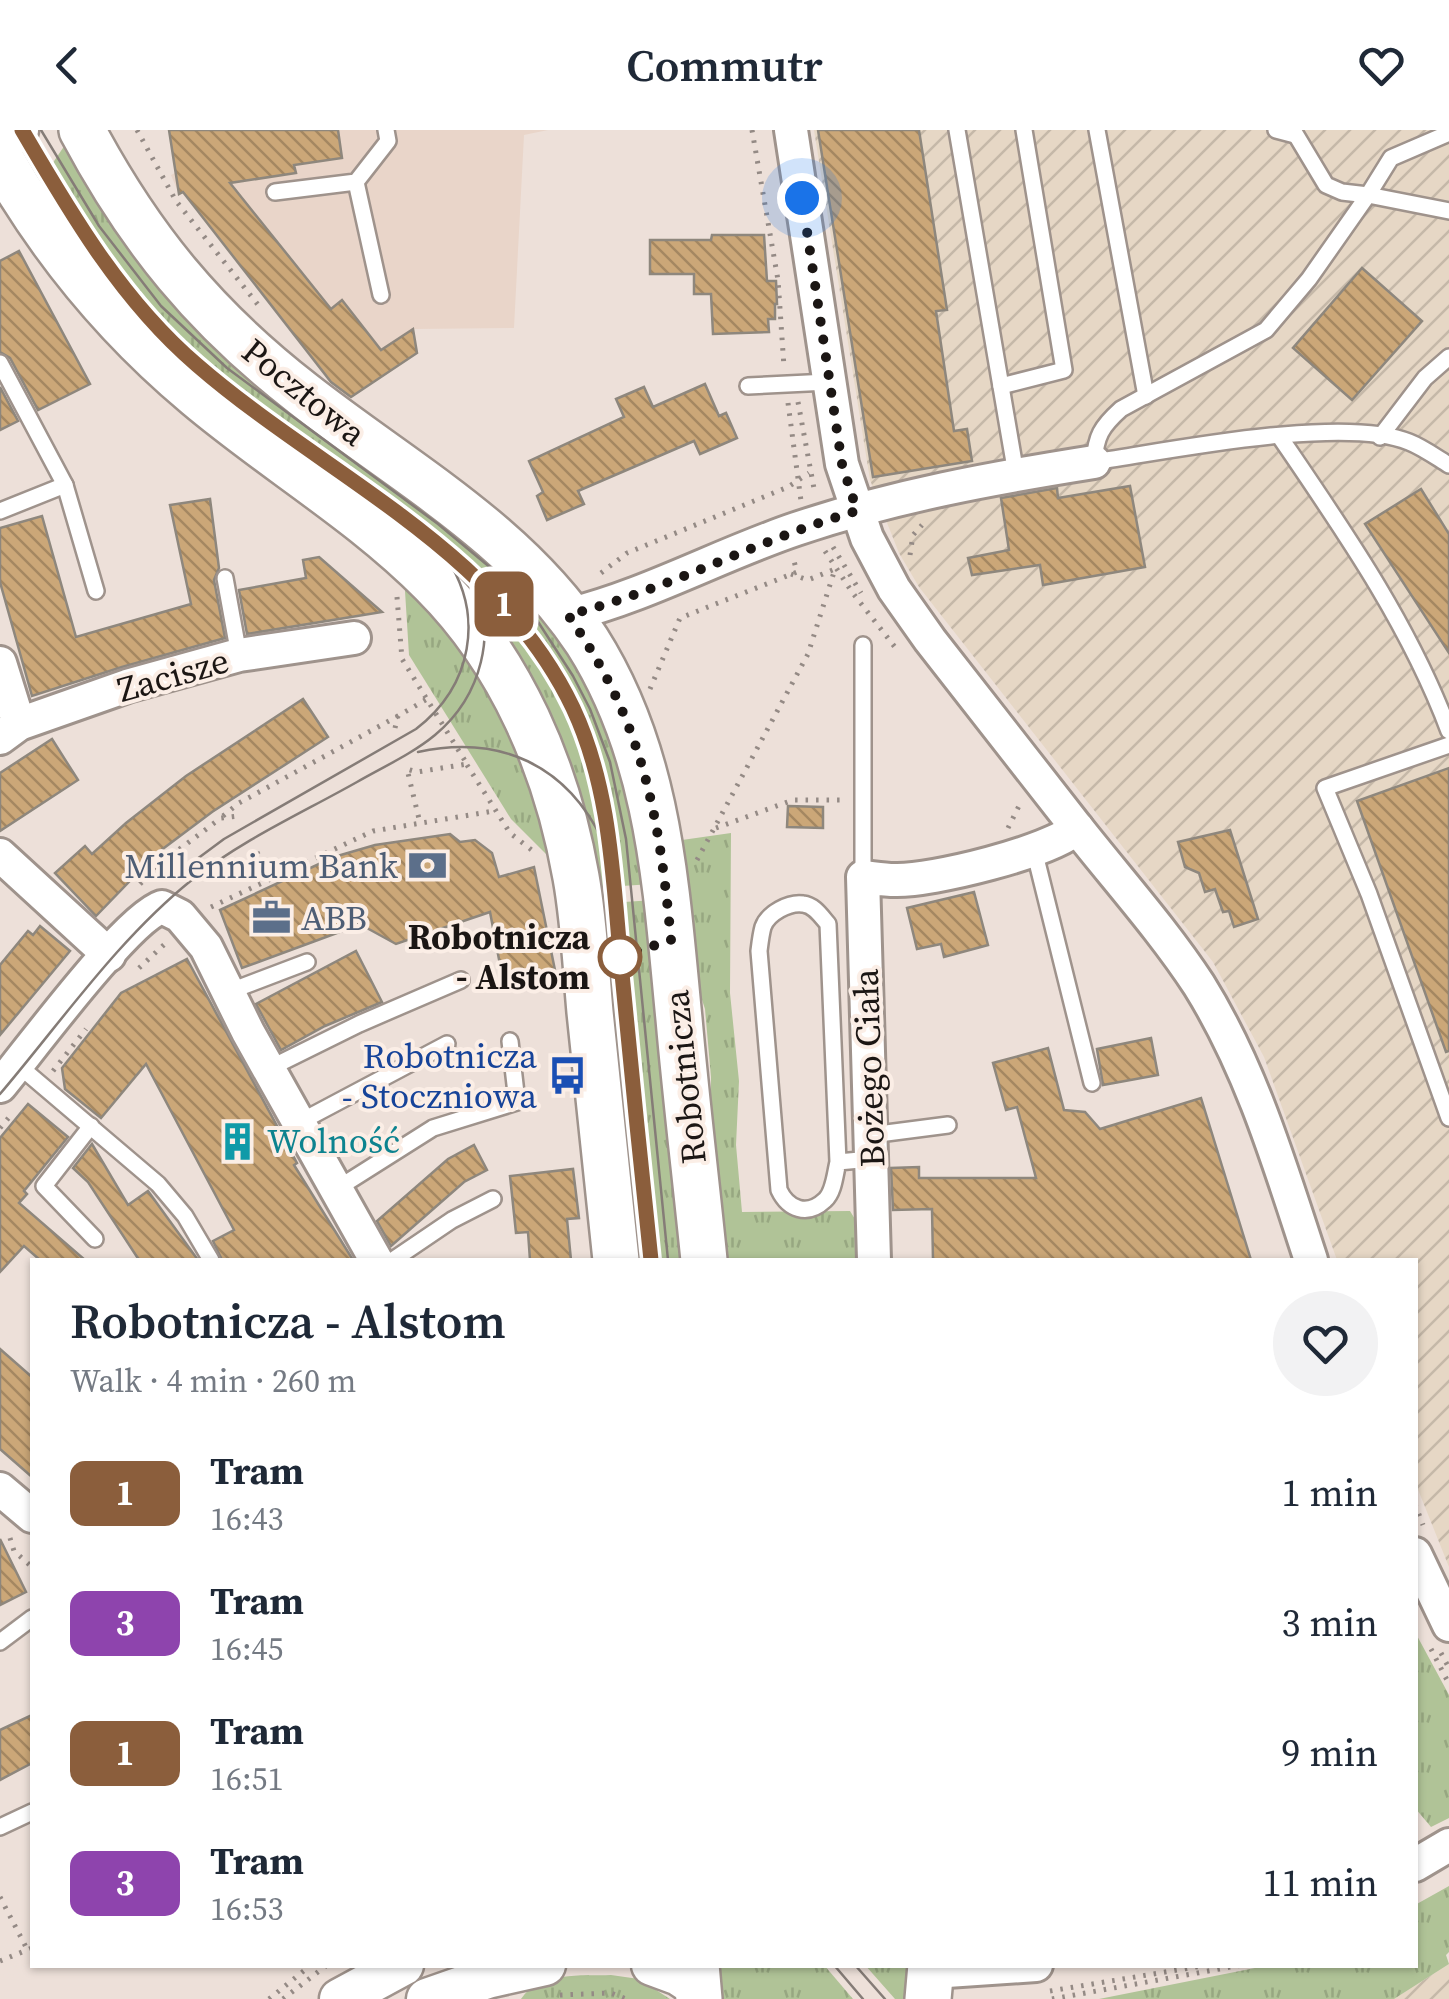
<!DOCTYPE html>
<meta charset="utf-8">
<style>
:root{--surface:#fff;--page:#f2f2f3;--text:#1f2937;--muted:#747a83}
body{margin:0;font-family:"Source Serif 4",serif;background:var(--page);color:var(--text);height:100vh;display:flex;flex-direction:column;font-size:38px;white-space:nowrap}
*{box-sizing:border-box;margin:0}
p{font-size:32px;color:var(--muted)}
.icon{flex:none;width:55px;height:55px;fill:none;stroke:currentColor;stroke-width:2;stroke-linecap:round;stroke-linejoin:round}
.map{position:relative;flex:1;overflow:hidden}
.drawer{position:absolute;left:30px;top:1128px;width:1388px;height:710px;display:flex;flex-direction:column;background:var(--surface);border-radius:0px;box-shadow:0 2px 8px #0004}
.drawer>*{flex:none}
.badge{padding:0 20px;border-radius:15px;font-size:35px;line-height:65px}
.you{position:absolute;width:50px;height:50px;margin:-25px;border:8px solid #fff;border-radius:50%;background:#1a73e8;box-shadow:0 0 0 15px #1a73e833}
.map>.badge{position:absolute;translate:-50% -50%;box-shadow:0 0 0 5px #fff}
.round{display:grid;place-items:center;flex:none;width:105px;height:105px;border-radius:52px;background:var(--page)}
.overview{display:flex;align-items:center;justify-content:space-between;height:170px;padding:0 40px}
h1{font-size:48px;font-weight:600;line-height:75px}
ul{padding:0;list-style:none}
li{display:flex;align-items:center;gap:30px;height:130px;padding:0 40px}
li div{flex:1}
li b{display:block;font-size:38px}
li em{font-style:normal}
li .badge{min-width:110px;font-weight:700;text-align:center}
header{display:flex;justify-content:space-between;align-items:center;height:130px;padding:0 40px;background:var(--surface);font-size:45px;font-weight:600}
.map>svg:first-child{display:block}
.built{fill:#e9d5c9}
.industrial{fill:url(#industrial-furrows)}
.grass{fill:url(#grass-tufts)}
.building{fill:url(#building-back-hatch);stroke:#8e877d;stroke-width:2.5}
.lines{fill:none;stroke-linecap:round;stroke-linejoin:round}
.service-casing{stroke:#9f938c;stroke-width:20}
.minor-casing{stroke:#9f938c;stroke-width:38}
.tertiary-casing{stroke:#9f938c;stroke-width:45}
.secondary-casing{stroke:#9f938c;stroke-width:50}
.path{stroke:#948a85;stroke-width:5;stroke-dasharray:2.5 8;stroke-linecap:butt}
.service{stroke:#fff;stroke-width:15}
.minor{stroke:#fff;stroke-width:32}
.tertiary{stroke:#fff;stroke-width:40}
.secondary{stroke:#fff;stroke-width:45}
.tram{stroke:#857c77;stroke-width:2.5}
.line-casing{stroke:#fff;stroke-width:22}
.line{stroke:#8b5e3c;stroke-width:15}
.walk{stroke:#1b1614;stroke-width:10;stroke-dasharray:0 18}
.stop-dot{fill:#fff;stroke:#8b5e3c;stroke-width:5}
.labels{text-anchor:middle;stroke-width:8;stroke-linejoin:round;paint-order:stroke}
.street-label{font-size:35px;fill:#1b1614;stroke:#fbeee6}
.service-label{font-size:35px;fill:#4e5e75;stroke:#fbeee6;text-anchor:end}
.stop-label{font-size:35px;font-weight:bold;fill:#1b1614;stroke:#fbeee6;text-anchor:end}
.transit-label{font-size:35px;fill:#164399;stroke:#fbeee6;text-anchor:end}
.culture-label{font-size:35px;fill:#0d838f;stroke:#fbeee6;text-anchor:start}
</style>
<header><svg class="icon" aria-label="back" viewBox="0 0 24 24"><path d="M15 5l-7 7 7 7"/></svg>Commutr<svg class="icon" aria-label="heart" viewBox="0 0 24 24"><path d="M12 20l-8-8c-3-5 5-10 8-4 3-6 11-1 8 4z"/></svg></header>
<div class="map">
<svg width="1449" height="1869" viewBox="0 0 1449 1869">
<defs>
<pattern id="industrial-furrows" width="10" height="10" patternUnits="userSpaceOnUse" patternTransform="scale(2.5)"><rect width="10" height="10" fill="#e6d7c5"/><path d="M-1 1l2-2M0 10L10 0M9 11l2-2" fill="none" stroke="#c5b8a8"/></pattern>
<pattern id="grass-tufts" width="24" height="20" patternUnits="userSpaceOnUse" patternTransform="scale(2.5)"><rect width="24" height="20" fill="#b0c397"/><path d="M3 7l-1-3M5 7V3M7 7l1-3M15 17l-1-3M17 17v-4M19 17l1-3" fill="none" stroke="#97a781"/></pattern>
<pattern id="building-back-hatch" width="6" height="6" patternUnits="userSpaceOnUse" patternTransform="scale(2.5)"><rect width="6" height="6" fill="#cba778"/><path d="M-1 5l2 2M0 0l6 6M5-1l2 2" fill="none" stroke="#a48761"/></pattern>
</defs>
<rect width="100%" height="100%" fill="#ede0d9"/>
<path class="built" d="M169,0H548L524,5L514,198L414,199L417,223L346,271L183,63L179,64L171,45L175,43Z"/>
<g class="industrial">
<path d="M814,0H1449V1437L1415,1352V1130H1337L1264,927L1213,832L919,457L899,423L870,350Z"/>
<path d="M1449,1833V1869H1394L1449,1834Z"/>
</g>
<g class="grass">
<path d="M65,15L511,441L596,555L652,754L592,758L540,581L178,230L35,59Z"/>
<path d="M404,445L438,480L530,627L551,729L511,689L409,525Z"/>
<path d="M731,703L730,863L739,951L736,1015L742,1082L850,1081L861,1099V1130H718L710,1057L711,947L705,879L690,833L675,711Z"/>
<path d="M654,770L690,1130H631L594,774Z"/>
<path d="M1415,1502L1449,1565V1688L1431,1697L1415,1678V1605L1418,1602L1415,1591Z"/>
<path d="M1449,1756V1822L1446,1825L1449,1834L1394,1869H1099L1270,1835H1415V1775Z"/>
<path d="M720,1835H824L853,1869H723Z"/>
<path d="M865,1835H911V1869H895Z"/>
<path d="M611,1845L639,1849L670,1869H521C539,1841 582,1846 611,1845Z"/>
</g>
<g class="building">
<path d="M169,0H338L342,28L294,35L296,43L230,53L331,179L342,170L381,220L413,199L417,223L351,267L331,252L183,62L179,64Z"/>
<path d="M818,0H919L947,180L936,181L954,301L967,299L972,331L873,347Z"/>
<path d="M712,105H764L767,151H776L777,174H775V189H768L769,202L713,204L711,164H694V144H650V110H711Z"/>
<path d="M19,121L90,254L38,280L10,228L0,222V131Z"/>
<path d="M1362,138L1422,191L1352,270L1293,218Z"/>
<path d="M705,254L719,286L726,283L737,308L700,324L694,311L578,361L584,374L547,390L537,366L543,362L529,331L624,287L616,269L644,257L653,277Z"/>
<path d="M0,257L18,291L0,300Z"/>
<path d="M1130,356L1145,437L1043,455L1040,435L972,445L968,428L1009,420L1001,368L1057,358L1058,368Z"/>
<path d="M1421,359L1449,404V523L1365,394Z"/>
<path d="M210,369L219,438L214,450L225,508L122,537L32,566L0,452V398L42,386L76,507L191,474L170,375Z"/>
<path d="M319,427L382,482L247,504L239,460L306,448L303,430Z"/>
<path d="M303,569L328,607L212,682L156,724L96,786L55,743L85,716L92,724L126,693L186,646Z"/>
<path d="M52,609L78,650L0,701V643Z"/>
<path d="M1449,638V921L1446,922L1357,671Z"/>
<path d="M788,676L823,677V698L787,697Z"/>
<path d="M1230,700L1258,789L1234,797L1229,781L1223,782L1215,759L1205,762L1199,743L1185,737L1178,712Z"/>
<path d="M450,704L460,712L475,710L492,723L499,747L534,737L557,850L505,861L490,782L396,814L334,780L345,800L242,838L220,780L334,727L375,715Z"/>
<path d="M974,762L988,815L944,827L941,814L917,819L907,778Z"/>
<path d="M40,796L70,821L0,905V835L28,801L33,805Z"/>
<path d="M356,821L382,872L325,896L281,920L256,874Z"/>
<path d="M187,829L297,1033L294,1035L353,1130H222L213,1111L234,1100L146,934L101,988L65,959L62,938L121,863Z"/>
<path d="M1151,908L1158,945L1103,955L1097,919Z"/>
<path d="M1048,918L1064,980L1085,982L1100,999L1201,968L1251,1130H933L932,1079L893,1080L891,1038L919,1037V1048H1036L1017,977L1006,980L993,933Z"/>
<path d="M28,974L68,1007L24,1061L27,1064L19,1073L85,1130H40L24,1116L0,1142V1008Z"/>
<path d="M92,1014L128,1075L148,1061L198,1130H139L88,1052L73,1038Z"/>
<path d="M474,1015L487,1040L464,1052L391,1116L377,1091L448,1029Z"/>
<path d="M573,1039L579,1088L567,1089L571,1130H530L528,1102L516,1103L510,1046Z"/>
<path d="M0,1219L32,1247V1347L0,1319Z"/>
<path d="M0,1409L26,1462L0,1475Z"/>
<path d="M32,1585V1633L0,1650V1600Z"/>
</g>
<g class="lines">
<defs>
<g id="service">
<path d="M957,0L1016,344"/>
<path d="M1097,0L1146,266"/>
<path d="M1276,0L1295,5"/>
<path d="M1293,0L1326,55L1342,62L1368,65L1391,28L1449,3"/>
<path d="M356,52L381,165"/>
<path d="M275,62L356,52L388,11L386,0"/>
<path d="M1449,81L1368,65L1309,149L1266,200L1121,279C1101,297 1096,306 1094,332C1168,321 1343,285 1409,312C1422,317 1436,327 1449,335"/>
<path d="M0,233L65,355L96,461"/>
<path d="M748,256L828,252"/>
<path d="M1001,256L1064,240L1024,0"/>
<path d="M1280,307C1344,401 1409,494 1449,601"/>
<path d="M1380,307L1425,248L1449,227"/>
<path d="M0,381L65,355"/>
<path d="M225,448L239,525"/>
<path d="M863,515V747"/>
<path d="M1449,615L1325,658L1369,764L1449,988"/>
<path d="M1034,720L1092,953"/>
<path d="M228,862L307,832"/>
<path d="M18,935L158,1054L185,1086L211,1130"/>
<path d="M268,939L359,894L461,850"/>
<path d="M298,993L447,914"/>
<path d="M91,996L44,1056L95,1109"/>
<path d="M871,1005L948,995"/>
<path d="M838,1032C835,1044 834,1062 825,1070C807,1087 788,1079 779,1060L759,821C760,813 761,804 763,797C768,783 789,772 803,774C814,775 821,786 828,794L838,1032L871,1029"/>
<path d="M335,1060L433,998L517,972L510,911"/>
<path d="M393,1130L452,1090L493,1069"/>
<path d="M0,1512L32,1488"/>
<path d="M0,1697L32,1682"/>
</g>
<g id="minor">
<path d="M791,0L842,334L867,408L894,459L930,510L1077,698"/>
<path d="M568,485C648,465 719,425 796,399C894,366 993,348 1094,332"/>
<path d="M0,533L19,594"/>
<path d="M0,608L19,594L127,556L239,525L354,508"/>
<path d="M0,725L109,825"/>
<path d="M0,956C30,920 127,788 162,777L180,786L206,817L248,902L376,1130"/>
<path d="M874,1130L863,747C873,748 884,750 895,750C932,751 1050,722 1077,698C1118,750 1163,800 1199,855C1252,940 1280,1036 1311,1130"/>
<path d="M0,1359L32,1386"/>
<path d="M1415,1424L1449,1495"/>
<path d="M1415,1735L1449,1715"/>
<path d="M932,1842L1036,1835"/>
</g>
<g id="tertiary">
<path d="M0,14L18,0"/>
<path d="M652,1835L679,1845L697,1857"/>
<path d="M340,1869L403,1835"/>
<path d="M427,1869L487,1848L545,1835"/>
</g>
<g id="secondary">
<path d="M82,0C140,109 205,188 303,264C401,341 517,404 587,511C660,626 666,758 679,889C686,969 696,1050 704,1130"/>
<path d="M0,28C51,118 118,199 197,265C274,330 362,381 433,453C512,532 557,639 576,747C584,791 586,837 590,882C599,965 607,1047 616,1130"/>
<path d="M696,1835L699,1869"/>
<path d="M928,1869L931,1835"/>
</g>
</defs>
<use href="#service" class="service-casing"/>
<use href="#minor" class="minor-casing"/>
<use href="#tertiary" class="tertiary-casing"/>
<use href="#secondary" class="secondary-casing"/>
<g class="path">
<path d="M137,0L176,71L259,176"/>
<path d="M752,0L778,150L784,237"/>
<path d="M798,272L815,364"/>
<path d="M788,273L801,371"/>
<path d="M833,417L861,463"/>
<path d="M825,421L852,462L898,521"/>
<path d="M910,425L913,405L922,395"/>
<path d="M601,443L627,423L788,357L809,343"/>
<path d="M791,444L808,450L835,439"/>
<path d="M397,467L402,529L467,634L417,642L407,639L420,693"/>
<path d="M650,559L680,488L797,442L794,431"/>
<path d="M395,598L398,586L427,569"/>
<path d="M467,635L510,703L533,721"/>
<path d="M223,686L239,673L398,586"/>
<path d="M716,698L793,670H845"/>
<path d="M1008,698L1021,672"/>
<path d="M257,722L270,750"/>
<path d="M697,730L808,524L835,439"/>
<path d="M140,754L161,733L221,688L238,686"/>
<path d="M211,777L373,701L494,681"/>
<path d="M139,838L168,811"/>
<path d="M53,941L86,899"/>
<path d="M0,998L11,985"/>
<path d="M1415,1374L1423,1395"/>
<path d="M10,1408L14,1421L32,1437"/>
<path d="M1431,1519L1449,1554"/>
<path d="M1441,1523L1449,1538"/>
<path d="M0,1767L27,1819"/>
<path d="M0,1831L32,1818"/>
<path d="M1050,1861L1208,1835"/>
<path d="M560,1865L611,1863L626,1869"/>
<path d="M269,1869L311,1835"/>
<path d="M283,1869L327,1835"/>
<path d="M1052,1869L1242,1835"/>
</g>
<use href="#service" class="service"/>
<use href="#minor" class="minor"/>
<use href="#tertiary" class="tertiary"/>
<use href="#secondary" class="secondary"/>
<g class="tram">
<path d="M22,0C71,84 122,170 197,235C324,346 497,417 573,578C612,661 613,755 622,844C631,939 641,1035 651,1130"/>
<path d="M41,0L99,96L161,176L227,238L438,394L498,444L533,484L573,546L590,579L610,632L626,709L668,1130"/>
<path d="M418,622C500,604 567,635 603,711"/>
<path d="M193,732L224,709L416,599C472,556 485,486 446,427"/>
<path d="M0,964C62,891 118,809 193,749C242,710 302,683 357,652C383,637 412,624 435,605C483,565 496,503 475,447"/>
<path d="M834,1835L863,1869"/>
<path d="M855,1835L885,1869"/>
</g>
</g>
<g class="lines">
<defs>
<path id="line" d="M22,0C71,84 122,171 197,235C325,346 497,418 573,578C612,661 613,755 622,844C631,939 641,1035 651,1130"/>
</defs>
<use href="#line" class="line-casing"/>
<use href="#line" class="line"/>
<path class="walk" d="M620,827L671,810C659,684 643,591 568,485C668,460 759,409 857,381L842,334L802,68"/>
</g>
<defs>
<symbol id="bank-bare" viewBox="-9 -9 18 18"><path d="M-6-4H6V4H-6ZM0-2.3a2.3 2.3 0 1 0 0 4.6a2.3 2.3 0 1 0 0-4.6Z" fill="#5c6f8a" stroke="#fbeee6" stroke-width="2.5" paint-order="stroke"/></symbol>
<symbol id="office-bare" viewBox="-9 -9 18 18"><path d="M-6-3h4V-5.5h4V-3h4V5H-6ZM-1-4.5V-3h2v-1.5ZM-6 0V1H6V0Z" fill="#5c6f8a" stroke="#fbeee6" stroke-width="2.5" paint-order="stroke"/></symbol>
<symbol id="bus-bare" viewBox="-9 -9 18 18"><path d="M-5-6H5V4H4V6H2V4H-2V6H-4V4H-5ZM-3.5-4V0h7V-4ZM-3.5 1.2v1.5H-2V1.2ZM2 1.2v1.5H3.5V1.2Z" fill="#1a4fb4" stroke="#fbeee6" stroke-width="2.5" paint-order="stroke"/></symbol>
<symbol id="building-bare" viewBox="-9 -9 18 18"><path d="M-4-6H4V6H1V3H-1V6H-4ZM-2.5-4.3h1.7v1.8h-1.7ZM.8-4.3h1.7v1.8H.8ZM-2.5-1h1.7V.8h-1.7ZM.8-1h1.7V.8H.8Z" fill="#0f9aa8" stroke="#fbeee6" stroke-width="2.5" paint-order="stroke"/></symbol>
</defs>
<g fill-rule="evenodd">
<use href="#bank-bare" x="400" y="708" width="55" height="55"/>
<use href="#office-bare" x="244" y="760" width="55" height="55"/>
<use href="#bus-bare" x="540" y="918" width="55" height="55"/>
<use href="#building-bare" x="210" y="984" width="55" height="55"/>
</g>
<circle class="stop-dot" cx="620" cy="827" r="20"/>
<g class="labels">
<g class="street-label">
<text transform="translate(304 262) rotate(39)" y="12">Pocztowa</text>
<text transform="translate(173 545) rotate(-16)" y="12">Zacisze</text>
<text transform="translate(869 938) rotate(-92)" y="12">Bożego Ciała</text>
<text transform="translate(685 947) rotate(-96)" y="12">Robotnicza</text>
</g>
<g class="service-label">
<text x="398" y="748">Millennium Bank</text>
<text x="301" y="800" text-anchor="start">ABB</text>
</g>
<g class="stop-label">
<text x="590" y="819">Robotnicza<tspan x="590" dy="40">- Alstom</tspan></text>
</g>
<g class="transit-label">
<text x="537" y="938">Robotnicza<tspan x="537" dy="40">- Stoczniowa</tspan></text>
</g>
<g class="culture-label">
<text x="267" y="1023">Wolność</text>
</g>
</g>
</svg>
<div class="you" style="left:802px;top:68px"></div>
<b class="badge" style="left:504px;top:474px;background:#8b5e3c;color:#fff">1</b>
<section class="drawer">
<div class="overview"><div><h1>Robotnicza - Alstom</h1><p>Walk · 4 min · 260 m</p></div><a class="round"><svg class="icon" aria-label="heart" viewBox="0 0 24 24"><path d="M12 20l-8-8c-3-5 5-10 8-4 3-6 11-1 8 4z"/></svg></a></div>
<ul>
<li><span class="badge" style="background:#8b5e3c;color:#fff">1</span><div><b>Tram</b><p>16:43</p></div><em>1 min</em></li>
<li><span class="badge" style="background:#8e44ad;color:#fff">3</span><div><b>Tram</b><p>16:45</p></div><em>3 min</em></li>
<li><span class="badge" style="background:#8b5e3c;color:#fff">1</span><div><b>Tram</b><p>16:51</p></div><em>9 min</em></li>
<li><span class="badge" style="background:#8e44ad;color:#fff">3</span><div><b>Tram</b><p>16:53</p></div><em>11 min</em></li>
</ul>
</section>
</div>
